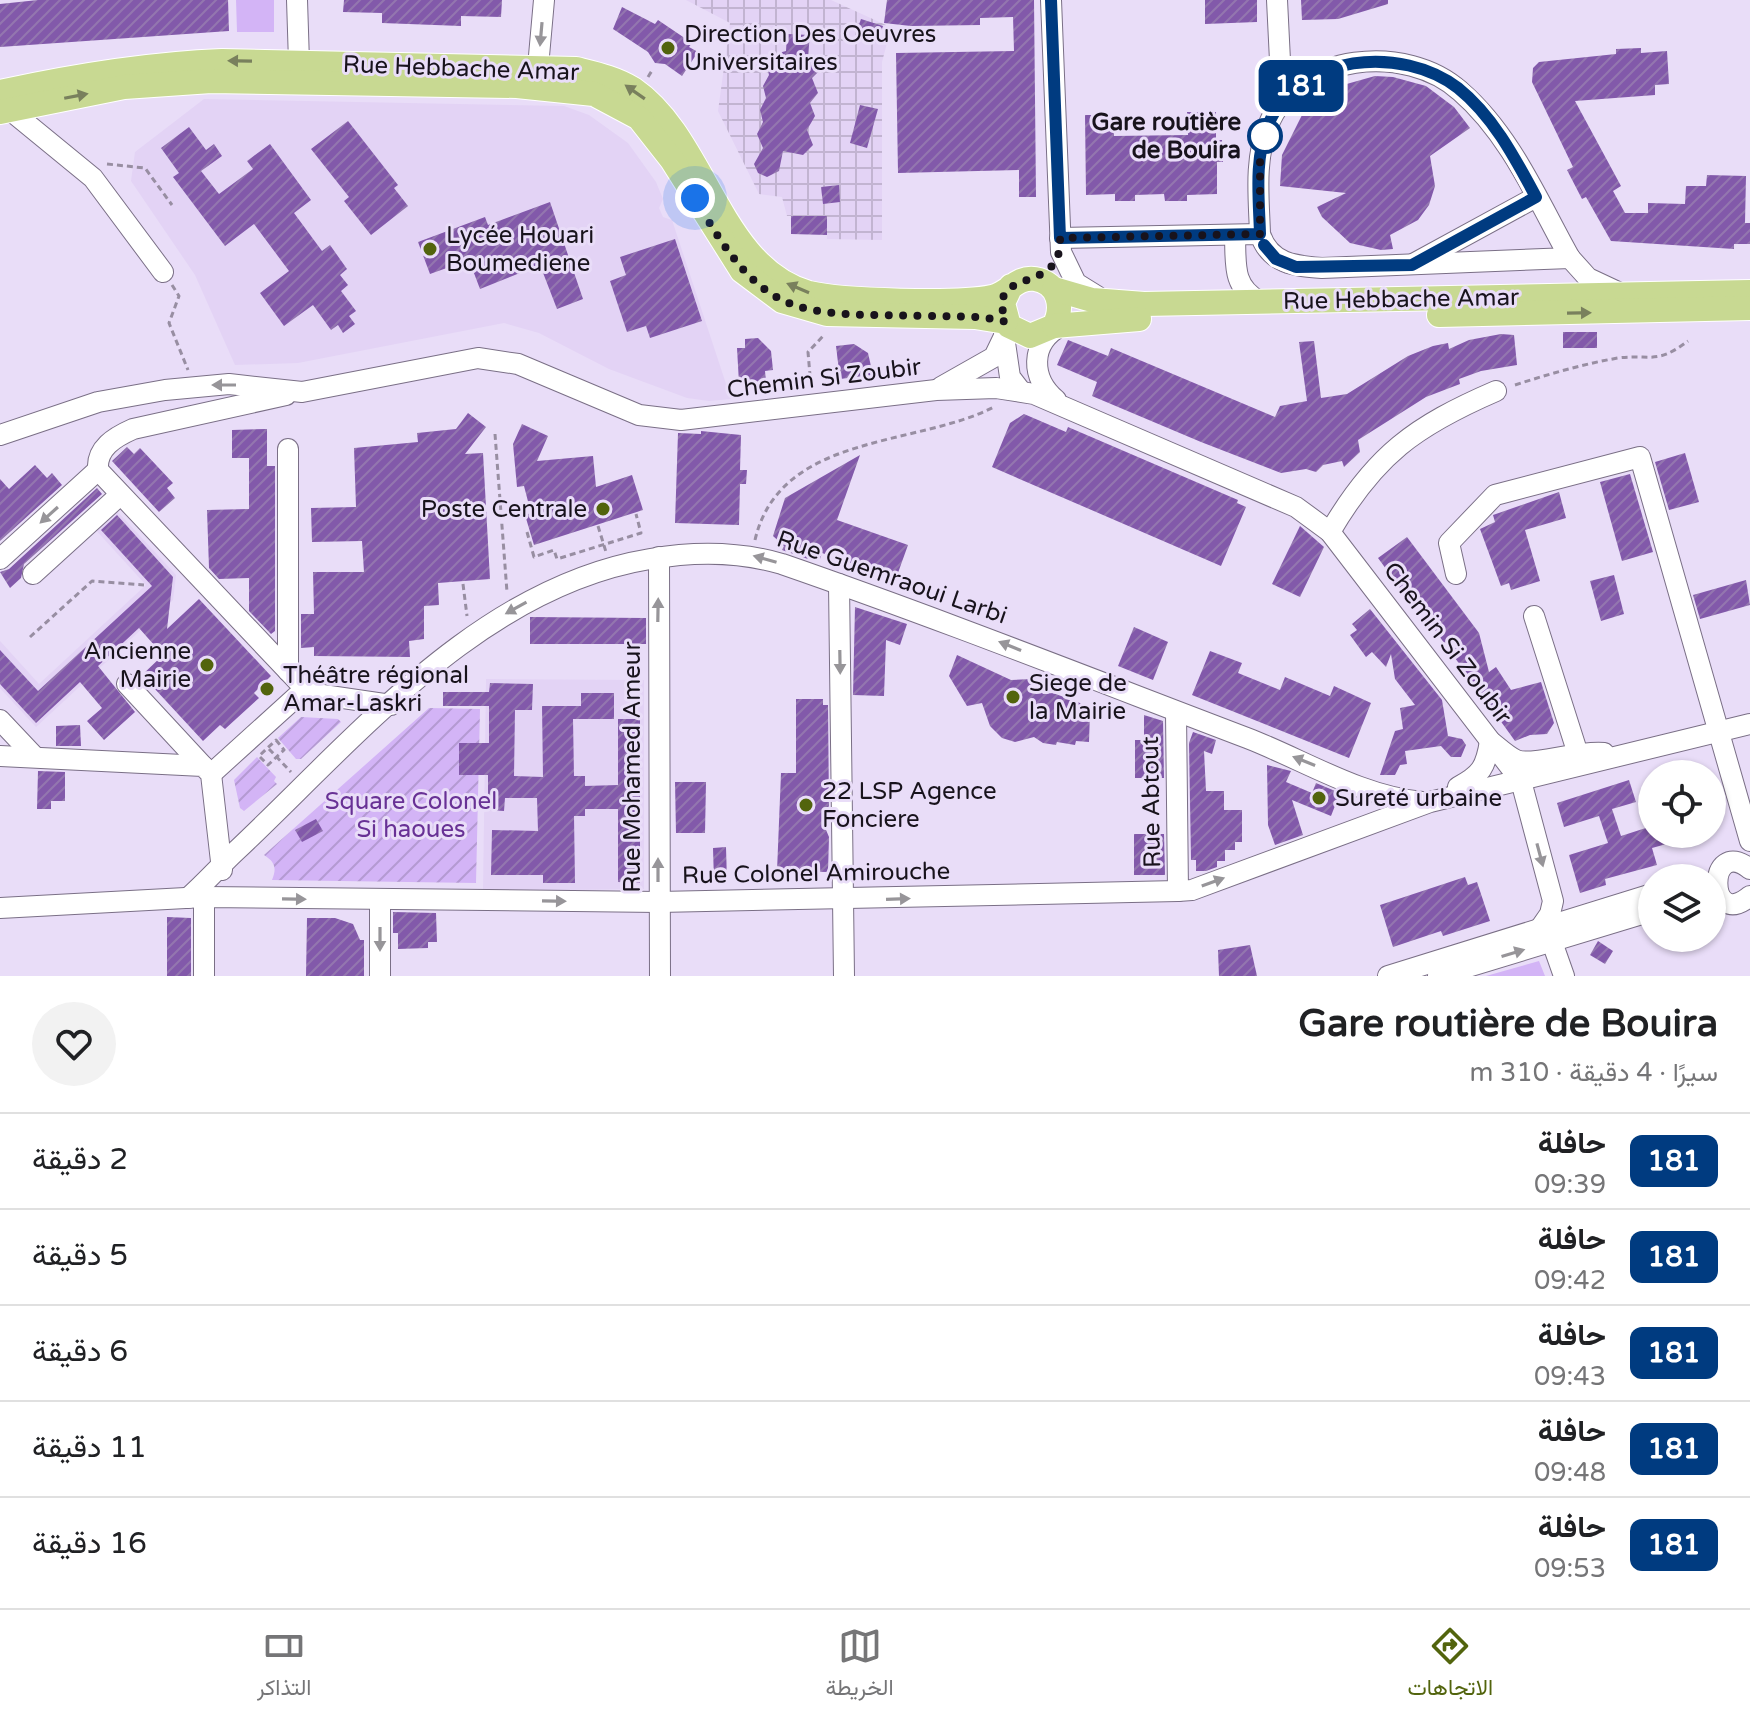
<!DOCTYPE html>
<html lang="ar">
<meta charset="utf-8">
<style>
:root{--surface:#fff;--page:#f2f2f2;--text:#202124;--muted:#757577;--line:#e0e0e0;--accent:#52640d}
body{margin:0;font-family:"Varela Round",Vazirmatn,sans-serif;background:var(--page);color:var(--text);direction:rtl;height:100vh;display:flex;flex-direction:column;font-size:30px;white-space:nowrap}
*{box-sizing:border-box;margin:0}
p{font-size:26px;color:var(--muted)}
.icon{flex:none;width:44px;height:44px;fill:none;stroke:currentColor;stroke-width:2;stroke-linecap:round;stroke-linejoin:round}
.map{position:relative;height:976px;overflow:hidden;direction:ltr}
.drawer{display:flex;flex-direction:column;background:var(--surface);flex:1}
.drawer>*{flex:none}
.badge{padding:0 16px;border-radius:12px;font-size:28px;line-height:52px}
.controls{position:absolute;left:1638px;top:760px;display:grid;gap:16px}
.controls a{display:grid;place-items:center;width:88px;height:88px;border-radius:50%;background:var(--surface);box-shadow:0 2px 6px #0004;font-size:40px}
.you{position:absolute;width:40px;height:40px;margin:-20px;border:6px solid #fff;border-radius:50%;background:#1a73e8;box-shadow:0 0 0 12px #1a73e833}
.map>.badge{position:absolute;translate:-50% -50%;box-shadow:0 0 0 4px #fff}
.round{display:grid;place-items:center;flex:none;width:84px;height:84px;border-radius:42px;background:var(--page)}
.headline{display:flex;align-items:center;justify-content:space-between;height:136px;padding:0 32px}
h1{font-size:38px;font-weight:700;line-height:60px}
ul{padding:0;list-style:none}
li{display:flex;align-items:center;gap:24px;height:96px;padding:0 32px;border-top:2px solid var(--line)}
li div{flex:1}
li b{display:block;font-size:30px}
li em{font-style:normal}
li .badge{min-width:88px;font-weight:700;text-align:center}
.dock{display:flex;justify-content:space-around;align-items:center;height:112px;border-top:2px solid var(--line);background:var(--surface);font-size:22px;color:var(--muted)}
.dock a{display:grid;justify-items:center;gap:4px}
.dock .selected{color:var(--accent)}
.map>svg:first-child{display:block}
.built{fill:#e3d3f5}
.industrial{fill:url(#industrial-grid)}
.green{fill:#d3b4f6}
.garden{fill:url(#garden-furrows)}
.building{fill:url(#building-hatch)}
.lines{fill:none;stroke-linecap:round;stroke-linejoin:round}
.minor-casing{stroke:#7a6f86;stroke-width:22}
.major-casing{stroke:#fff;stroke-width:26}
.path{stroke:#988ea2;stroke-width:3;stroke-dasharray:6 4;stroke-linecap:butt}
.minor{stroke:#fff;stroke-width:20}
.major{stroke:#c8d992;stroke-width:24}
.oneway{fill:#979599}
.oneway2{fill:#79805d}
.line-casing{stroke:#fff;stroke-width:18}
.line{stroke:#003b80;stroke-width:12}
.walk{stroke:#18131c;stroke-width:8;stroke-dasharray:0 14.4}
.poi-dot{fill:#52640d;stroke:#e9ddf8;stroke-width:3}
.stop-dot{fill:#fff;stroke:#003b80;stroke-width:4}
.labels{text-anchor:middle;stroke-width:6;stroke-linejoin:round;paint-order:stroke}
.poi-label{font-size:24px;fill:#18131c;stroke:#e9ddf8;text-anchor:start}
.street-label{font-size:24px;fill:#18131c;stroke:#e9ddf8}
.stop-label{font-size:24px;font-weight:bold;fill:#18131c;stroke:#e9ddf8;text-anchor:end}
.park-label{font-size:24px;fill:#683195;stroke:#e9ddf8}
</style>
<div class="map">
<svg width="1750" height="976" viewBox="0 0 1750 976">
<defs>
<pattern id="industrial-grid" width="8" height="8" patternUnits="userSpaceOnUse" patternTransform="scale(2)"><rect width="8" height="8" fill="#e3d3f5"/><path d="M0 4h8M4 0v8" fill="none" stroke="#c2b4d1"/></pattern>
<pattern id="garden-furrows" width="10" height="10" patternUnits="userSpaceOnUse" patternTransform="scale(2)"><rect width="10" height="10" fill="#d3b4f6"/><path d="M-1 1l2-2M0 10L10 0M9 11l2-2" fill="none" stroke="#b49ad2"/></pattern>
<pattern id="building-hatch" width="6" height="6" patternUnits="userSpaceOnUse" patternTransform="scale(2)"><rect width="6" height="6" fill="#8259aa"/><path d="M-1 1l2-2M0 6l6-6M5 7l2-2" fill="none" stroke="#9376af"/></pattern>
</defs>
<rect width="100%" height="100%" fill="#e9ddf8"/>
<g class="built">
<path d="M204,99L564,106L589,115L628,143L656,182L663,199L659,208L663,217L672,220L731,399L709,401L687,398L609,369L539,333L504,323L298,363L235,365L195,275L131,181L135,152Z"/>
<path d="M115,509L176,575L173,600L36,727L0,688V641L39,684L146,585L94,528Z"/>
<path d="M486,679L644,680V889L483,891Z"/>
</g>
<path class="industrial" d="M686,0H831L886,25L881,40L887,43L882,62V240L827,239V216H787L782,197L759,194L718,111L730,23Z"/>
<g class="green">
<path d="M236,0H274V32H237Z"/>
<path d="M1539,961L1545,976H1486Z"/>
</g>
<g class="garden">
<path d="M429,708L480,709L476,883L272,880C277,868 275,862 264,855Z"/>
<path d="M301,717L338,719L341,722L301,759H296L278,738Z"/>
<path d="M257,757L276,777L274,781L277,784L244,811L240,808L234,780Z"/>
</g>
<g class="building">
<path d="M38,0H228L229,31L0,47V4Z"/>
<path d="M344,0H502L501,17L461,16V26L382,23V13L343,12Z"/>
<path d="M887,0H1034L1036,197H1019V170L898,173L896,53L1014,51L1013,17L980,18V25L911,26L884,23Z"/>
<path d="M1205,0H1257V22L1205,24Z"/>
<path d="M1301,0H1388V4L1338,19L1302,20Z"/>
<path d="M622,7L655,24L658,20L692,43L689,47L698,52L682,76L665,64L655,63L648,52L613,29Z"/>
<path d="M861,19L883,26L877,43L855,36Z"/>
<path d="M787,34L810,35L808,55L820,64L819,71L812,78L818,93L810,103L815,116L807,130L813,145L803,155L783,151L779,171L767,177L758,173L754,164L763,148L757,134L763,122L760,110L766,98L763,86L769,75L766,63L771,55L786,51Z"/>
<path d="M1641,48V53L1667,51L1669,84L1655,85V95L1575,101L1621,186L1613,191L1625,213H1648V203L1685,204L1686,186H1706L1707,175L1746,176L1745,223H1750V244H1734V249L1611,241L1586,197L1582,199L1567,170L1573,167L1532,82L1533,68L1539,62L1616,54V49Z"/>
<path d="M1375,76L1393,77L1426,86L1454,107L1470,128L1430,156L1435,186L1429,205L1418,220L1390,235L1393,249L1381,250L1350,243L1322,217L1317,207L1346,193L1280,186L1282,155L1302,115L1336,87Z"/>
<path d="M860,105L878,109L867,148L850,143Z"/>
<path d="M1187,112H1216V140H1222L1223,162H1217V194L1187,195V201H1165L1164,194L1135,195V201H1115V194L1086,195L1085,115H1114V136L1188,135Z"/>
<path d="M348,121L398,185L394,188L408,206L371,235L344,201L349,197L311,149Z"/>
<path d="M189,127L206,150L214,144L222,156L201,171L219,194L253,169L247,161L270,144L311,200L294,213L322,251L330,245L347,269L340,275L348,285L341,291L356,311L349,316L355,324L343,333L338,325L331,330L313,305L284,326L260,293L289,271L254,224L225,246L173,177L179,173L161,148Z"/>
<path d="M839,185L840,202L823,204L821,187Z"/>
<path d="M550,202L583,299L557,309L540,265L480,289L469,260L430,274L418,242L485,217L488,225Z"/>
<path d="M791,216H827V235L791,234Z"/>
<path d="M675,239L702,321L650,338L646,326L627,332L610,281L626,275L620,257Z"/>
<rect x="1563" y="332" width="34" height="16"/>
<path d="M1501,334L1514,335L1517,365L1481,371L1459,379L1460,384L1426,397L1358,440L1360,452L1344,467L1342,461L1323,465L1316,472L1306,469L1281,473L1201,442L1092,396L1097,382L1057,365L1068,340L1108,356L1111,348L1275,417L1280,406L1307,401L1299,342L1314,341L1321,398L1347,394L1408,356L1433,346L1448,343L1449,349L1469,340Z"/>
<path d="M758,338L771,351L773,370L765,371L766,381L739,383L737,348H745V339Z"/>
<path d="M854,344L868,353L873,375L840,379L836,346Z"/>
<path d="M468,413L486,427L465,454L483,453L490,579L438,583L439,605L424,606V639L409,641L410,657L314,656V647L301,648V614H314L313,572H364L362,541L312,542L311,508L356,507L354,448L418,442L417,433L456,429Z"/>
<path d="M1024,414L1066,432L1068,427L1238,500L1237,503L1246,507L1221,566L992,467L1010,423Z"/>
<path d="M522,424L548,436L537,461L593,456L596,487L632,475L643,510L534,545L525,515L531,513L524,486L517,487L513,444Z"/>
<path d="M267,429V466H275V631L271,634L249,611V578L219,579L209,568L207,510L249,509V458H232V430Z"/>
<path d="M701,431L741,435L740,470H747L746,484H740L739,525L675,523L678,433L701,434Z"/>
<path d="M127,447L134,454L140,448L173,483L167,488L175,498L159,512L112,461Z"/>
<path d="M1685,453L1699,502L1669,510L1655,462Z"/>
<path d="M860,455L837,520L908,545L894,584L871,574L873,571L822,553L820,559L809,555L808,559L782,550L784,546L773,536L785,498Z"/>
<path d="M35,465L47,478L52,473L62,485L0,541V479L9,489Z"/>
<path d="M1630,474L1653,552L1622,561L1600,482Z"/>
<path d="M97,488L102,494L24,564L21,578L10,588L0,572L9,569Z"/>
<path d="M1559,492L1566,518L1525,530L1540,581L1511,590L1509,583L1501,586L1480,529L1495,522L1493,515Z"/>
<path d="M117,515L173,577L167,629L199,599L271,676L254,693L259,698L225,729L220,725L203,741L142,675L163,655L139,628L98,666L135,712L104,740L87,721L102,708L80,682L36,723L0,684V650L38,691L152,586L101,530Z"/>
<path d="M1300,526L1324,547L1300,597L1272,584Z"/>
<path d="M1407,537L1479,633L1489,672L1496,667L1511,690L1541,682L1554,723L1547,734L1530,735L1515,741L1403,586L1400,588L1378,558Z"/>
<path d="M1614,575L1624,614L1601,621L1590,581Z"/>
<path d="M1746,580L1750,605L1700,619L1693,595Z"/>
<path d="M855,607L907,624L900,645L886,640L884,696L853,695Z"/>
<path d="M1370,609L1442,700L1448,736L1462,739L1466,745L1461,757H1451L1441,746L1405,751L1407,764L1400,765L1395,775H1380L1395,731L1403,729L1400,708L1415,705L1395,679L1391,654L1386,667L1372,652L1366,657L1350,635L1357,630L1352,624Z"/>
<path d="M530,617L646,618V644H530Z"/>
<path d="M1134,627L1168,642L1153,680L1118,666Z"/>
<path d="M1210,651L1242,663L1238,673L1280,690L1285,677L1330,696L1334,686L1371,703L1349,758L1192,695Z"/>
<path d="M957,655L1011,680L1031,679L1043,694L1053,693L1080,703L1090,713L1089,742L1076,741L1075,745L1057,742L1056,745L1043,743L1034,737L1015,742L1002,738L990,726L982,703L967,706L949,676Z"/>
<path d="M490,683L533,684L532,710H515L514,776L543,777L542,706H581V693H614V719H573L574,776H585V786L618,785V719H640V883L618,882V809H585V816H574L575,883H543V875H491L492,830L538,831L537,798H505L504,811L488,810V775H459V743H489V706H443V692H489Z"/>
<path d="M796,699H823V705H828L829,805L824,825L829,837L828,872L777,871L781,773H796Z"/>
<path d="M1144,715L1163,721L1164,778H1135V740H1144Z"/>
<path d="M80,725L81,746H56V726Z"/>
<path d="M1193,732L1216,740L1212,754L1204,751L1206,791H1224V810H1242V842H1235V850H1225V861H1217V867L1206,871H1196V860H1191L1189,743Z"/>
<path d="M1267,765L1291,771L1286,782L1312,793L1316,783L1340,793L1331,816L1292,800L1303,835L1275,845L1268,825Z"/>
<path d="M38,771L65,772V801H51V809H37Z"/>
<path d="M1629,780L1636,802L1612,809L1621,836L1652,826V834H1687L1688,838L1652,848L1657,865L1605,879L1606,885L1580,893L1569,855L1608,843L1599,816L1564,827L1557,803Z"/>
<path d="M675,782H706L705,833H676Z"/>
<path d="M316,819L323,831L302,842L295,830Z"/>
<path d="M1134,834H1164L1165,875H1134Z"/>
<path d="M726,847L727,881H714L713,848Z"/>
<path d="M1465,877L1468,885L1477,882L1490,921L1443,936L1441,931L1393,947L1380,905Z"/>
<path d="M393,912L436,913L437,942H428V948L398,949V933H393Z"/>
<path d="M167,917L191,918V976H167Z"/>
<path d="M307,918H335L353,924L360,940H364V976H306Z"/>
<path d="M1598,941L1613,951L1605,964L1590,955Z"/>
<path d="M1250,945L1257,976H1219L1218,950Z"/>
</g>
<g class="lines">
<defs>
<g id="minor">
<path d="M297,0L299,62"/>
<path d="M1051,0L1061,252L1076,283L1097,296"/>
<path d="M1277,0L1282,101"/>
<path d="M538,67L544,0"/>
<path d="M7,99L10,110L93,178L163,272"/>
<path d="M1235,235C1236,264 1232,286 1259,301"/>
<path d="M1060,238L1260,234C1270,264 1295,266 1322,268L1570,258C1538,201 1511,135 1460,91C1407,43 1297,52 1268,126C1254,160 1259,199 1260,234"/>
<path d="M1570,258L1588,278L1620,293"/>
<path d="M1415,263L1536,197"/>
<path d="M1004,336L1010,377L1020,390"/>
<path d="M941,387L994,357L1009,326"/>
<path d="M286,395L133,429C115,437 96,448 98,470L309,693L391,705"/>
<path d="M1056,400C1031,379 1029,343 1061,326"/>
<path d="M0,435L98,402L165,390L229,384L302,392L478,358L518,364L639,415L681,420L936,390L996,388L1034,394L1296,507L1330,532L1521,781L1553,901L1550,914L1541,927"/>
<path d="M288,449V671"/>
<path d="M1330,532C1375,455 1415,426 1496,391"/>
<path d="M659,557L660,976"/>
<path d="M0,559L98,470"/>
<path d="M33,574L120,495"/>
<path d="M1456,574L1449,543L1495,495L1640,457L1750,841"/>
<path d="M839,584L844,976"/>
<path d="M1534,616L1577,751"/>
<path d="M127,684L203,766"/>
<path d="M1176,713L1178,891"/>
<path d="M0,720L34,756"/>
<path d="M0,756L203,766L211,774L222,870"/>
<path d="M211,774L305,689"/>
<path d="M1458,787C1481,775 1486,767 1490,741C1498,747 1507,756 1516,760C1531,767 1577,750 1604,753"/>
<path d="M1750,869C1706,835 1707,932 1750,896"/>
<path d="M204,897V976"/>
<path d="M188,898C205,883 220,866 236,851C356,738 480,587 650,559C695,551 738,551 782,564C938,618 1092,679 1247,738C1304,760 1360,796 1422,802"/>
<path d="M380,901V976"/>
<path d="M0,908L204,897L659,902L1178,891L1192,890L1430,802L1750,724"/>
<path d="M1552,942L1564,976"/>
<path d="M1388,976L1652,894"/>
<path d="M1438,976L1652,911"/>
</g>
<g id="major">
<path d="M0,92C74,76 146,64 222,61L576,69C596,74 615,78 633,89C706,139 719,268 809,293C841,301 959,304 992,297C1008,294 1017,276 1035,279C1059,283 1064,307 1054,326L1030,336L1009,326L1003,303L1011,286"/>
<path d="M0,112L124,87L211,81L517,86L594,94L639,118L672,160L742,271L782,301L827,314L975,317L1006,322"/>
<path d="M1054,289L1092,300L1144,304L1750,292"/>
<path d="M1439,315L1750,308"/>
<path d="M1054,326L1139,319"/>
</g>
</defs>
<use href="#minor" class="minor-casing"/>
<use href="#major" class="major-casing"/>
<g class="path">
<path d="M648,77L653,69"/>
<path d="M107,164L145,168L172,205"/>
<path d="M172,285L179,296L169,323L188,370"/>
<path d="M1515,385C1549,374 1583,364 1618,358C1652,354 1656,365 1688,341"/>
<path d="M811,387L808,352L825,334"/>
<path d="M495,434L507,592"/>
<path d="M598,526L606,552"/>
<path d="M527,532L534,557L554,550L557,559L641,533L636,514"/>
<path d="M755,540C780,433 916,447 994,407"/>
<path d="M463,584L467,616"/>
<path d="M30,637L92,581L144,585"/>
<path d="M276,740L284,750L268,765L259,756Z"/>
<path d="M269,749L291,772"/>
</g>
<use href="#minor" class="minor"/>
<use href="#major" class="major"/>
</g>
<defs><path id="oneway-solid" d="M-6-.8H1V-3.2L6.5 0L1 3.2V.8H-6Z" transform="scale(2)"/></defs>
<g class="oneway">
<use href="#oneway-solid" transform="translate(541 34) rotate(95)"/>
<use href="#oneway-solid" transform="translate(224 385) rotate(-180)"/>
<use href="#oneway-solid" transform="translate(49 515) rotate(138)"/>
<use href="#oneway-solid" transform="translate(765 559) rotate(-164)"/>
<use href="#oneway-solid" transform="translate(516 608) rotate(151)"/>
<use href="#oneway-solid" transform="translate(658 610) rotate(-89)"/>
<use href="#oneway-solid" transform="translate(1010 646) rotate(-158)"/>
<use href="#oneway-solid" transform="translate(840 662) rotate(89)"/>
<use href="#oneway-solid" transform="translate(1304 761) rotate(-158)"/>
<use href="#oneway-solid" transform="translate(1540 855) rotate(75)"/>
<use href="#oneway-solid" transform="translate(658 870) rotate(-90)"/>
<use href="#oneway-solid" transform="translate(1213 882) rotate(-20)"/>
<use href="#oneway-solid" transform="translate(294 899) rotate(1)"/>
<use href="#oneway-solid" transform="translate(898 899) rotate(-2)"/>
<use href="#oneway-solid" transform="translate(554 901) rotate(1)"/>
<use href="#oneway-solid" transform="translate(380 939) rotate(90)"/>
<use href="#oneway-solid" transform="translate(1513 953) rotate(-17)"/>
</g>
<g class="oneway2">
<use href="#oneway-solid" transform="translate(240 61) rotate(-179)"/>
<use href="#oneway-solid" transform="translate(635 92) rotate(-145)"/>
<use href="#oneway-solid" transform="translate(76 96) rotate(-11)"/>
<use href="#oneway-solid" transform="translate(798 288) rotate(-157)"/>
<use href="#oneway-solid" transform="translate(1579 313) rotate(-1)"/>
</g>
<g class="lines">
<defs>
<path id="line" d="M1051,0L1060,238L1260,234C1259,199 1254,159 1268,125C1298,53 1402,45 1458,88C1493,116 1515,158 1536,197L1412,265L1296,267L1276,259L1264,245"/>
</defs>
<use href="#line" class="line-casing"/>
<use href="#line" class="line"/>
<path class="walk" d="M695,198C766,325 799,313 932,316C957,317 982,315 1006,322C984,263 1063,298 1060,238L1260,234V152L1268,124L1265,136"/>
</g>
<g class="poi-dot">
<circle cx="668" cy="48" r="8"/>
<circle cx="430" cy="249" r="8"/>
<circle cx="603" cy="509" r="8"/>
<circle cx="207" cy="665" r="8"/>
<circle cx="267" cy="689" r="8"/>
<circle cx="1013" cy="697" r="8"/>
<circle cx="1319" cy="798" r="8"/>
<circle cx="806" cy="805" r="8"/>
</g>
<circle class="stop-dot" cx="1265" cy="136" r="16"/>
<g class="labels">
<g class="poi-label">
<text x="684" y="42">Direction Des Oeuvres<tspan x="684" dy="28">Universitaires</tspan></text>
<text x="446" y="243">Lycée Houari<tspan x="446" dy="28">Boumediene</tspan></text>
<text x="587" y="517" text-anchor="end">Poste Centrale</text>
<text x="191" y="659" text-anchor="end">Ancienne<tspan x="191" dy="28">Mairie</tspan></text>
<text x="283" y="683">Théâtre régional<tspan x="283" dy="28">Amar-Laskri</tspan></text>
<text x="1029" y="691">Siege de<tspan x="1029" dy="28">la Mairie</tspan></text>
<text x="822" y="799">22 LSP Agence<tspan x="822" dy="28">Fonciere</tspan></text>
<text x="1335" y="806">Sureté urbaine</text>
</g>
<g class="street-label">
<text transform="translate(461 68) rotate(2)" y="8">Rue Hebbache Amar</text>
<text transform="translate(1401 299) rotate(-1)" y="8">Rue Hebbache Amar</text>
<text transform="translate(824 378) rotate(-7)" y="8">Chemin Si Zoubir</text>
<text transform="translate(892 577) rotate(19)" y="8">Rue Guemraoui Larbi</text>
<text transform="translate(1448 643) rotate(53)" y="8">Chemin Si Zoubir</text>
<text transform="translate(632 767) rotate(-90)" y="8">Rue Mohamed Ameur</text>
<text transform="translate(1151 802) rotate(-91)" y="8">Rue Abtout</text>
<text transform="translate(816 873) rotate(-1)" y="8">Rue Colonel Amirouche</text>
</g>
<g class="stop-label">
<text x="1241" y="130">Gare routière<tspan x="1241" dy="28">de Bouira</tspan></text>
</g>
<g class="park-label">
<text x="411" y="809">Square Colonel<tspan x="411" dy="28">Si haoues</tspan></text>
</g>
</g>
</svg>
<div class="controls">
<a><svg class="icon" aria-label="locate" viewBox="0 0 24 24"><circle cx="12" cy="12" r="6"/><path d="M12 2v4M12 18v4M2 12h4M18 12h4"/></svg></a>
<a><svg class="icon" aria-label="layers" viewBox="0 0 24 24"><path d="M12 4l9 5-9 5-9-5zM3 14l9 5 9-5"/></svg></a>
</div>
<div class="you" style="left:695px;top:198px"></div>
<b class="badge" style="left:1301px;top:86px;background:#003b80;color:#fff">181</b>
</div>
<section class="drawer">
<div class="headline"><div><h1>Gare routière de Bouira</h1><p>سيرًا · 4 دقيقة · 310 m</p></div><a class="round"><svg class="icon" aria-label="heart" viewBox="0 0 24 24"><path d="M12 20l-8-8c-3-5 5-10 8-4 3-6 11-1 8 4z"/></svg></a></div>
<ul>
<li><span class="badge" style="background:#003b80;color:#fff">181</span><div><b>حافلة</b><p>09:39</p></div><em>2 دقيقة</em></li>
<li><span class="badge" style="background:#003b80;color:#fff">181</span><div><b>حافلة</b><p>09:42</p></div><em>5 دقيقة</em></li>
<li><span class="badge" style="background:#003b80;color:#fff">181</span><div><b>حافلة</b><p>09:43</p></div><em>6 دقيقة</em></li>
<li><span class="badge" style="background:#003b80;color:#fff">181</span><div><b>حافلة</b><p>09:48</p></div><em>11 دقيقة</em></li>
<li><span class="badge" style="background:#003b80;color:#fff">181</span><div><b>حافلة</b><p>09:53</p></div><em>16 دقيقة</em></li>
</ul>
</section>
<nav class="dock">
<a class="selected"><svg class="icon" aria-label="directions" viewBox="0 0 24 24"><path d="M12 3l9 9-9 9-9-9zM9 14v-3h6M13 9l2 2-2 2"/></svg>الاتجاهات</a>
<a><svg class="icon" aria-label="map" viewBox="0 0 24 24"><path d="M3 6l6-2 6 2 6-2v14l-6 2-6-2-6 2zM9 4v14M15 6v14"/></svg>الخريطة</a>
<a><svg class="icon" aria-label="tickets" viewBox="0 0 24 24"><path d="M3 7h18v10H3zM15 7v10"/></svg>التذاكر</a>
</nav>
